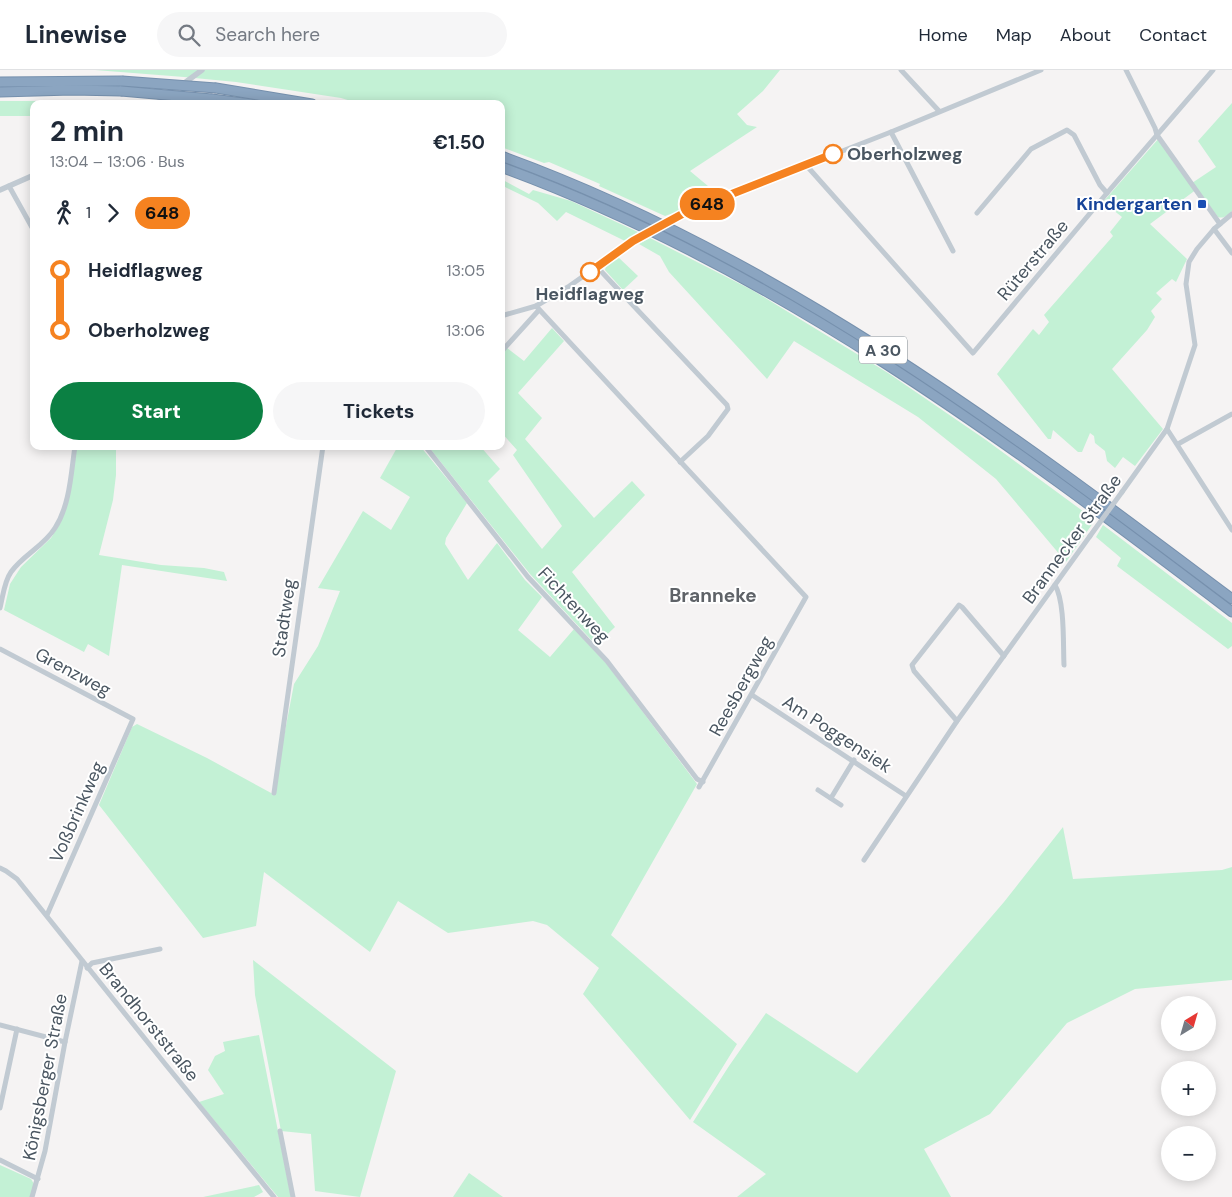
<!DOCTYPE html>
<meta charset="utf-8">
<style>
:root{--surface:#fff;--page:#f6f6f7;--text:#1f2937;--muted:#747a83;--line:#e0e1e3;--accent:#0b8043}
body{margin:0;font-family:"DM Sans",sans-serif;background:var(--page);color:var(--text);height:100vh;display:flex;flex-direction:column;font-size:19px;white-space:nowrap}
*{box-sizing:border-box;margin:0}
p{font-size:16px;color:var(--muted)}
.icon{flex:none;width:28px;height:28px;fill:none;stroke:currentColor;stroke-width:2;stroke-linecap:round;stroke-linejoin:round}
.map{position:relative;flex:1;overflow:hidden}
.sheet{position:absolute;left:30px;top:30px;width:475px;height:350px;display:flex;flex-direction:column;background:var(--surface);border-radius:10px;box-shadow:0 2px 12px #0003}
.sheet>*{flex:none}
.badge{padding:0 10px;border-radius:16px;font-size:18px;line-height:32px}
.needle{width:32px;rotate:37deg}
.fabs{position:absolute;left:1161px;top:926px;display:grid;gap:10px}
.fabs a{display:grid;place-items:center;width:55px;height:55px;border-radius:50%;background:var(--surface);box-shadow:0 2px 12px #0003;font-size:25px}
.map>.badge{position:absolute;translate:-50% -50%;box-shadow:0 0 0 2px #fff}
.legs{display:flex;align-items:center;gap:8px;height:55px;padding:0 20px;font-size:16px}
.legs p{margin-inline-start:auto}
.overview{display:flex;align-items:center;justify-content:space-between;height:85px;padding:0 20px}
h1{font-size:28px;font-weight:700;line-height:38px}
.cta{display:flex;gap:10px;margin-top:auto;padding:10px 20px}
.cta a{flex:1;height:58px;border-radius:30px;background:var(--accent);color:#fff;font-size:20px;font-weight:700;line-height:58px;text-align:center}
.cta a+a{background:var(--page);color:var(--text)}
ul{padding:0 20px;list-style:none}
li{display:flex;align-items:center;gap:18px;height:60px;font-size:19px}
li i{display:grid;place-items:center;width:8px;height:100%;margin:0 6px;background:currentColor}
li i::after{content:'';width:12px;height:12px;margin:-6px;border:4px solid;border-radius:50%;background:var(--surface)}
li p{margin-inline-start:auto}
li:first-child i{background:linear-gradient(#0000 50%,currentColor 0)}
li:last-child i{background:linear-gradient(currentColor 50%,#0000 0)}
header{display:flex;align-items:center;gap:30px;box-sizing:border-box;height:70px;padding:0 25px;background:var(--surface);border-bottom:1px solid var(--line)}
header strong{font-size:24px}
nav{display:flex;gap:28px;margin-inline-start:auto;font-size:18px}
.search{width:350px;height:45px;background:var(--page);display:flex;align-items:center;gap:12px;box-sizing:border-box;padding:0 18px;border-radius:28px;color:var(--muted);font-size:19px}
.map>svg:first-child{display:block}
.green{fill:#c3f1d5}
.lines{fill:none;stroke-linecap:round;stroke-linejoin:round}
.motorway-casing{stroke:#7690ad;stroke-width:11}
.minor{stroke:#c1cad2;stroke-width:5}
.tertiary{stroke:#c1cad2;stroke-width:5.5}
.motorway{stroke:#8ba5c1;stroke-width:9}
.motorway-bridge-casing{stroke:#7690ad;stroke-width:11;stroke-linecap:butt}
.minor-bridge{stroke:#c1cad2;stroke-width:5}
.motorway-bridge{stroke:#8ba5c1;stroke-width:9}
.line-1-casing{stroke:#fff;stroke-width:11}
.line-1{stroke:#f58220;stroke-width:8}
.stop-1-dot{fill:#fff;stroke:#f58220;stroke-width:2.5}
.transit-dot{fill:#1a4fb4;stroke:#fff;stroke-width:2}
.labels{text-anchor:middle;stroke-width:4;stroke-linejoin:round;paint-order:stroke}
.shield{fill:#fff;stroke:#808990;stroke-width:1}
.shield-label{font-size:16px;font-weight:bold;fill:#4a5661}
.stop-label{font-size:18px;font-weight:bold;fill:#4a5661;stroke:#fff;text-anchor:start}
.transit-label{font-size:18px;font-weight:bold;fill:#164399;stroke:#fff;text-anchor:end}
.street-label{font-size:18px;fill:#4a5661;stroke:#fff}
.neighbourhood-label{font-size:19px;font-weight:bold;fill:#5f6368;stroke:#fff}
</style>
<header>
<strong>Linewise</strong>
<div class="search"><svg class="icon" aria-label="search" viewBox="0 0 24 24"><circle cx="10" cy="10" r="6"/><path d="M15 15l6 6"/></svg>Search here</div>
<nav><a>Home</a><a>Map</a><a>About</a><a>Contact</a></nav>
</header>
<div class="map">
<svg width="1232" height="1127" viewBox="0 0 1232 1127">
<rect width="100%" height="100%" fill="#f5f3f3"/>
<g class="green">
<path d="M0,0H780L763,21L737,44L747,55L757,57L690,101L720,126L665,146L599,116L600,114L549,92L544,93L501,77V34H361L341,28L236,12L184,7L95,0Z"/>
<path d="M0,31H79L132,34H34V46H0Z"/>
<path d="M1232,33V141C1228,145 1224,149 1218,147L1197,119L1150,154L1187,189L1176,212L1172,209L1156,223L1162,229L1151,241L1155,247L1147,260L1112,299L1163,359L1135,396L1123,387L1115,398L1107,391L1105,381L1095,373L1094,366L1090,363L1082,382H1078L1053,360L1051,369H1048L997,304L1033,259L1039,265L1049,252L1044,245L1113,166L1110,162L1122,147L1103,132L1160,67L1192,113L1216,97L1198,71Z"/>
<path d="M501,109L529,124L533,120L571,131L638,162L625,171L566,142L557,151L538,133L501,115Z"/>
<path d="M650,168L752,220L888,303L986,370L1095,450L1066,492L996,409L918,347L794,271L767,309L669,202L660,186L639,174Z"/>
<path d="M618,187L638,206L623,220L605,200L606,196Z"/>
<path d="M552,258L564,271L518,323L542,348L525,369L594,448L632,411L645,425L572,502L615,557L596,575L530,504L428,376H480L500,399L488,411L542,479L562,456L513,385L517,380L501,362V284L507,278L524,291Z"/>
<path d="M77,376H116V405L113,430L99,485L161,495L204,498L224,502L227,511L122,495L109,586L88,574L84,582L4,540L10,514L21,497L51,468L61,452Z"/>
<path d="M398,376H420L467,433L446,468L445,474L468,510L497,473L525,510L542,527L518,560L550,587L574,559L606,593L697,714L611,865L737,974L690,1050L583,924L599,898L547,855L533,851L448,863L398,831L370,882L264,802L256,856L203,868L99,735L132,657L137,654L207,688L273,724L294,614L318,576L340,521L318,518L363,441L391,460L410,427L380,408Z"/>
<path d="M1103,455L1232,553V576L1228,579L1117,496L1121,488L1096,467Z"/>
<path d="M1063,757L1073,809L1222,800L1232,797V910L1135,919L1067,953L990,1044L924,1079L951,1127H737L766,1104L693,1052L729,996L766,943L857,1003L1004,832Z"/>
<path d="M253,890L396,1001L360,1127L315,1121L311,1064L281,1061L255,925Z"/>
<path d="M259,965L291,1127H278L199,1032L224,1024L208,1000L215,986L225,981L223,972Z"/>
<path d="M0,1095L31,1109L34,1114L30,1127H0Z"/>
<path d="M469,1103L503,1127H453Z"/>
<path d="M259,1115L263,1122L254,1127H203Z"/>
</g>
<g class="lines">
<defs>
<g id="motorway">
<path d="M0,12L122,11"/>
<path d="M216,18L312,34"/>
<path d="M0,22L72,20L121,21"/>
<path d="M212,29L251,34"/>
<path d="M501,86C772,184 1004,357 1232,529"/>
<path d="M501,97C772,196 1004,369 1232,542"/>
</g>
</defs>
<use href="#motorway" class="motorway-casing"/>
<g class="minor">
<path d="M901,0L939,41"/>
<path d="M1126,0L1155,58L1157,65L1220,154"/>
<path d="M891,62L953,181"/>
<path d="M806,95L973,283L1107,123L1213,0"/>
<path d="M9,116L34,161"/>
<path d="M686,142L891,62L1041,0"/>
<path d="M977,143L1031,79L1067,60L1074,65L1100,115L1107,123"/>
<path d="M1214,159L1232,183"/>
<path d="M597,197L727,335L728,339L708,366L680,392"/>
<path d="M536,236L806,527L699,717"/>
<path d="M501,246L536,236L568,217L633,171"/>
<path d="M501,282L539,240"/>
<path d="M1167,359L1232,460"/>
<path d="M1178,374L1232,344"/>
<path d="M425,376L528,507L607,591L697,709L703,712"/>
<path d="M1122,422L1167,359L1195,275L1186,214L1189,192L1197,179L1214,159L1232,144"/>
<path d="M1055,515C1065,532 1063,574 1064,595"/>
<path d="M0,538C3,526 4,512 11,502C23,485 44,476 55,458C70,435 71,403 75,376"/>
<path d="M0,579L133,649L47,845"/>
<path d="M752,625L906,726"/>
<path d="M957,651L914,601L912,595L959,535L962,537L1004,586"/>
<path d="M818,720L841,735"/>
<path d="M274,723L323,376"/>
<path d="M831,728L854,690"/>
<path d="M864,790L957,651L1090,466"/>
<path d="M0,798L6,801L17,809L166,995L274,1127"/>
<path d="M87,898L92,893L160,879"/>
<path d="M0,955L65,972"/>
<path d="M0,1038L17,959"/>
<path d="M280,1061L293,1127"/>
<path d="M0,1090L38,1109"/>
<path d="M32,1127L45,1081L65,972L82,891"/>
</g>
<g class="tertiary">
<path d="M156,34L202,0"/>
<path d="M0,120L34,105"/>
</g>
<use href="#motorway" class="motorway"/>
<defs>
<g id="motorway-bridge">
<path d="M122,11L216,18"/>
<path d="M121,21L212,29"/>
</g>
</defs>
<use href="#motorway-bridge" class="motorway-bridge-casing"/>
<g class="minor-bridge">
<path d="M633,171L686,142"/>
<path d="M1090,466L1122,422"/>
</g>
<use href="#motorway-bridge" class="motorway-bridge"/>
</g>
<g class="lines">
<defs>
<path id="line-1" d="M590,202L633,171L686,142L833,84"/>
</defs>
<use href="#line-1" class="line-1-casing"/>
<use href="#line-1" class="line-1"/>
</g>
<g class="stop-1-dot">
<circle cx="833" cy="84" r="9"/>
<circle cx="590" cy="202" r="9"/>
</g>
<rect class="transit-dot" x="1197" y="129" width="10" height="10" rx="2.5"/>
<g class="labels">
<rect class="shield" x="859" y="266.5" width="48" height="27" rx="4"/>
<g class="shield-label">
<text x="883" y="286">A 30</text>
</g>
<g class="stop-label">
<text x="847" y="90">Oberholzweg</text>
<text x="590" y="230" text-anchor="middle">Heidflagweg</text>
</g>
<g class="transit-label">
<text x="1192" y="140">Kindergarten</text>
</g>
<g class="street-label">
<text transform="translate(1033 190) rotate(-50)" y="6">Rüterstraße</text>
<text transform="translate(1072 469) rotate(-54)" y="6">Brannecker Straße</text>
<text transform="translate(574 535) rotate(47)" y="6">Fichtenweg</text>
<text transform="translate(284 548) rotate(-82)" y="6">Stadtweg</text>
<text transform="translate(73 602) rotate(28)" y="6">Grenzweg</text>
<text transform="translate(741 616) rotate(-61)" y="6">Reesbergweg</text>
<text transform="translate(837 664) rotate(33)" y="6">Am Poggensiek</text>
<text transform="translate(77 742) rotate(-66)" y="6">Voßbrinkweg</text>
<text transform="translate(149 952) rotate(51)" y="6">Brandhorststraße</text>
<text transform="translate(45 1007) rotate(-79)" y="6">Königsberger Straße</text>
</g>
<g class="neighbourhood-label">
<text x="713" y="532">Branneke</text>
</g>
</g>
</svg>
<div class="fabs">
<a><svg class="needle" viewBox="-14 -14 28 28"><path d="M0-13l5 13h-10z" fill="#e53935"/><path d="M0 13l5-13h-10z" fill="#747a83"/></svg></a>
<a>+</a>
<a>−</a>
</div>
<b class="badge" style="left:707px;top:134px;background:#f58220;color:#111">648</b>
<section class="sheet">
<div class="overview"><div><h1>2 min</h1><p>13:04 – 13:06 · Bus</p></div><b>€1.50</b></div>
<div class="legs"><svg class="icon" aria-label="walk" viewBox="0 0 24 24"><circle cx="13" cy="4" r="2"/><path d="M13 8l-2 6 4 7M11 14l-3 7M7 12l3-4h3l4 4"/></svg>1<svg class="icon" aria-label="forward" viewBox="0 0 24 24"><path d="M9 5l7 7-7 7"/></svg><b class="badge" style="background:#f58220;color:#111">648</b></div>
<ul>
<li><i style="color:#f58220"></i><b>Heidflagweg</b><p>13:05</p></li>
<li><i style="color:#f58220"></i><b>Oberholzweg</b><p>13:06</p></li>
</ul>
<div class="cta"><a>Start</a><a>Tickets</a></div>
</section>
</div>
